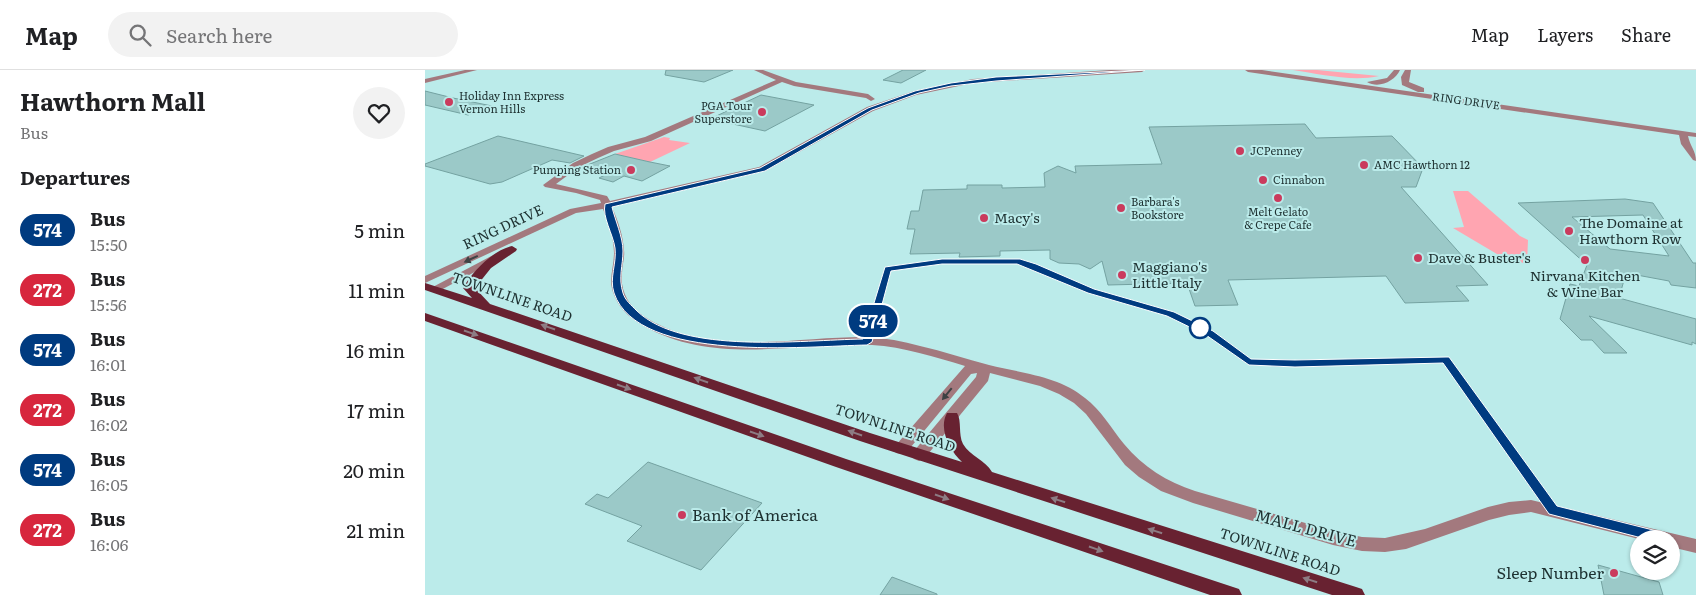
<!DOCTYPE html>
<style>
:root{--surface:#fff;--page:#f2f2f2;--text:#202124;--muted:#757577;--line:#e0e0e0}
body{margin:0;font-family:Literata,serif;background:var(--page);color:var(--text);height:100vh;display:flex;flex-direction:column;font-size:19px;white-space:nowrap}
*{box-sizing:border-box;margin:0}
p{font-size:16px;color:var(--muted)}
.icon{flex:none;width:28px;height:28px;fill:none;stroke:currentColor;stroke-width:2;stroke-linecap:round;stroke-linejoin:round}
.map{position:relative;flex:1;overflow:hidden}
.side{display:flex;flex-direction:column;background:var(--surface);width:425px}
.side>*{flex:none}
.badge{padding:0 10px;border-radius:16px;font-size:18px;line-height:32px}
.fabs{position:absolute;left:1205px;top:460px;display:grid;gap:10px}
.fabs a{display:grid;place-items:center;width:50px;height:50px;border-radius:50%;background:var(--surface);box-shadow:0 1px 4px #0004;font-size:25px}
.map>.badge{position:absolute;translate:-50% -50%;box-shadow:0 0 0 2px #fff}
h2{padding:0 20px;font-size:19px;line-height:45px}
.round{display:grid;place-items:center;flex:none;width:52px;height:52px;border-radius:26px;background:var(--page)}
.head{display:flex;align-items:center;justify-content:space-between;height:85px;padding:0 20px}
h1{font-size:24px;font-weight:700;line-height:38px}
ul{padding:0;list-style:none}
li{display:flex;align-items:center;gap:15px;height:60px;padding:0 20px}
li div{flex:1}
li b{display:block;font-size:19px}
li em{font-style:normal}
li .badge{min-width:55px;font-weight:700;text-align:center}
header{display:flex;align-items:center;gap:30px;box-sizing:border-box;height:70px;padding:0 25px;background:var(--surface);border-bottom:1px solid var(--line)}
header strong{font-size:24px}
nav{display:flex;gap:28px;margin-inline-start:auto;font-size:18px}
.search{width:350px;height:45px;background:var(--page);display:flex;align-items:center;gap:12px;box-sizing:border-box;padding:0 18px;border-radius:28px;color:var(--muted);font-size:19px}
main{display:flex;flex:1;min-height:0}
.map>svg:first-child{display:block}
.green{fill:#ffa5b1}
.building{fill:#9bc9c8;stroke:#74a2a1;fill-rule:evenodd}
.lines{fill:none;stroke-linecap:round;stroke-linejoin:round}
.minor{fill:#a3797e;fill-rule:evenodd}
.major{fill:#682231;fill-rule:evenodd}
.oneway{fill:#3e4244}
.oneway2{fill:#8d7c84}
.line{fill:#003b80;stroke:#fff}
.poi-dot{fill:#ca3b5d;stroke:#bbebea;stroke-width:2}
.stop-dot{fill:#fff;stroke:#003b80;stroke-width:2.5}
.labels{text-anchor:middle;stroke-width:4;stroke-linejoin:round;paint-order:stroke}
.far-poi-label{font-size:11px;fill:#1d3030;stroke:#bbebea;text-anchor:start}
.far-street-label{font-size:11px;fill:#1d3030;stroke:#bbebea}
.poi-label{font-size:14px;fill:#1d3030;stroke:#bbebea;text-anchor:start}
.street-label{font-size:14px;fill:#1d3030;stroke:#bbebea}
.near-poi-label{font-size:16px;fill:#1d3030;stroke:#bbebea;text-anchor:start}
.near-street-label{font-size:16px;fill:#1d3030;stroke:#bbebea}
</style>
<header>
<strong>Map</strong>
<div class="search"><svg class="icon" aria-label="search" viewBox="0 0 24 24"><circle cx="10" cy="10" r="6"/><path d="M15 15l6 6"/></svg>Search here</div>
<nav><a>Map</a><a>Layers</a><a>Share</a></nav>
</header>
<main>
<section class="side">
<div class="head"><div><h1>Hawthorn Mall</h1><p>Bus</p></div><a class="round"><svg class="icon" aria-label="heart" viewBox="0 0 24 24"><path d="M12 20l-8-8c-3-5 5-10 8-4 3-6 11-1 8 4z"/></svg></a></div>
<h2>Departures</h2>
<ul>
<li><span class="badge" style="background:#003b80;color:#fff">574</span><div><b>Bus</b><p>15:50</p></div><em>5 min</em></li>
<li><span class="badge" style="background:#d7263d;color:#fff">272</span><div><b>Bus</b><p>15:56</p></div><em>11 min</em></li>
<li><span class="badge" style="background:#003b80;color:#fff">574</span><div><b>Bus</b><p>16:01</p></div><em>16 min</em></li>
<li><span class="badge" style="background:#d7263d;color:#fff">272</span><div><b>Bus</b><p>16:02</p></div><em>17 min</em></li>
<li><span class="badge" style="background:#003b80;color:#fff">574</span><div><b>Bus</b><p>16:05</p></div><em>20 min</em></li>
<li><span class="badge" style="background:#d7263d;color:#fff">272</span><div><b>Bus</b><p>16:06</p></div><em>21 min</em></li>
</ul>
</section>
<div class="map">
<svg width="1271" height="525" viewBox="0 0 1271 525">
<rect width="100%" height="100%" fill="#bbebea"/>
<g class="green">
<path d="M868,0H892L954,6C927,12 895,4 868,0Z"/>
<path d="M239,67L245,68L244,70L265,73L225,92L190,84Z"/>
<path d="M1028,121H1043L1095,166L1103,170L1102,194L1077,187L1028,158L1039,157Z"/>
</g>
<g class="building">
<path d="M241,0H308L279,12L240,5Z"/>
<path d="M478,0H501L476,13L458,10Z"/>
<path d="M0,21L28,28L67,36L43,45L0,35Z"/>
<path d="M336,25L389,35L340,61L285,49Z"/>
<path d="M880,54L891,68L967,66L998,98L991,117H976L1063,215L1031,216L1044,231L980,233L961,206L803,210L813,235L770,236L762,213L683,215L677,191L665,199L654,194L634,193L625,189V180L575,181V186L534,187L535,183L485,184L490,159H482L486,141H494L498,120L542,119V115H577V118L620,117L619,103L633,96L651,103L650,96L737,94L724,57Z"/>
<path d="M73,66L159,86L145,93L127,90L77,112L65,114L0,96V94Z"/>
<path d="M190,84L225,92L245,96L217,111L199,106L188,112L174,108L186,102L160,96Z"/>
<path d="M1200,129L1228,133L1268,193H1271V218L1246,215L1244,211L1201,203L1194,228L1271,249V274L1267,272V275L1164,246L1202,283H1179L1167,270H1156L1135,249L1145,214L1154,216L1162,195L1093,133ZM1218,145L1244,186L1185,179L1147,147Z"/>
<path d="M223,392L337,433L276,500L202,471L217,456L160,434L172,424L183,428Z"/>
<path d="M1173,495L1234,512L1238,525H1179Z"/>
<path d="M467,507L512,524V525H455Z"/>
</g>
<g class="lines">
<g class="minor">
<path d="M40,0H52L0,13V9Z"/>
<path d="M329,0H338L371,12L443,24L450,29L446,31L441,28L369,16L357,12L226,71L189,81L173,88L154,97L131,114L182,126L185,131L334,97L442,37L489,21L548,9L685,0H720L717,2L548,13L491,25L448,41L340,101L187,137C193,151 198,165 199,180C200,188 197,195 197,203C195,220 203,235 217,245C282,289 370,266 443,267C460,268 478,271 495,276C518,281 541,289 564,295C596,303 634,306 660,328C676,340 686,358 699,374C718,397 742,412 770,421L908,461L937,467L960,468L1000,459L1063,437L1084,432L1106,430L1271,469V483L1246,477V469H1214L1106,442L1084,445L1064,450L981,479L960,482L937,481L908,475L768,433L736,421L714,407L700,395L661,344L649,333L634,324L615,316L565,303L563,311L499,389L494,391L489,389L486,385L489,381L551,307L552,303L546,304L481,383L476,384L471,383L468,379L471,375L540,296C510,287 479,277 447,275C372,272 289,296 219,256C207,249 196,241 190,227C182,211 189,199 189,183C189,168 183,153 178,139L151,143L0,213V206L145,139L176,133L175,130L151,123L120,117L118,115L148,93L167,84L183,77L220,67L351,10Z"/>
<path d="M820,0H837L1271,63V67L1263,66C1265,76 1271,81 1271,91L1268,90L1256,74L1254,65L823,2Z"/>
<path d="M969,0H975C970,11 954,19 942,12L962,8Z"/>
<path d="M980,0H986L984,12L999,18V22H993L977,15L976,7Z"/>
<path d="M72,183L76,184L77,186L76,188L14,221H6L4,219Z"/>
</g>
<g class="major">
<path d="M87,176L92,179L91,181L66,198L50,218L65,234L445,363L537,392C525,381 513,359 522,343H532C537,351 533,364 538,374C545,386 560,390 567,402L931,517L937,519L940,525H907L435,371L0,220V213L47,228L38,218C48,201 67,181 87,176Z"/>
<path d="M0,243L421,389L808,517L814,519L817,525H785L411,397L0,251Z"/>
</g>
</g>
<defs><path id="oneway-solid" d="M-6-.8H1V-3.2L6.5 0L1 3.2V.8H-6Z" transform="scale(1.25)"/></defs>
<g class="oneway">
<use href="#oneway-solid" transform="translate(46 189) rotate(155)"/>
<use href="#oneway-solid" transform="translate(522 324) rotate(129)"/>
</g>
<g class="oneway2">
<use href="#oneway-solid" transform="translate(123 257) rotate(-161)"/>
<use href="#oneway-solid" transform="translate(46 263) rotate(19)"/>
<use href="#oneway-solid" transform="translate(276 310) rotate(-161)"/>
<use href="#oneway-solid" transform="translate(199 317) rotate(19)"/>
<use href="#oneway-solid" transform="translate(430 363) rotate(-161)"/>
<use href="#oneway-solid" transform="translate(332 364) rotate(19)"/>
<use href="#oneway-solid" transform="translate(517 427) rotate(19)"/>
<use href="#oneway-solid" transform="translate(633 430) rotate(-162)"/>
<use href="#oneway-solid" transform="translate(730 461) rotate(-162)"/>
<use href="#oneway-solid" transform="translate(671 479) rotate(19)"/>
<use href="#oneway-solid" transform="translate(885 510) rotate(-162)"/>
</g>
<path class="line" d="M720,0L571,11L526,16L494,23L447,40L340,101L187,137C190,150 198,167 198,181C198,195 193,208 198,223C200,230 206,235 212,241C258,285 377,270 438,269L460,197L517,189H595L611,194L669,219L749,242L788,261L826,289L870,290L1021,287H1024L1132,436L1240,463L1245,465L1247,469L1245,473L1240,474L1124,444L1018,293L870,297L824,295L781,265L742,246L663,223L592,194H517L466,201L447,272L442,275C383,276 213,294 189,223C184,208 192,193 190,178C188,164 177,147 180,134L335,98L443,38L490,21L526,13L571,7L718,0Z"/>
<g class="poi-dot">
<circle cx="24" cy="32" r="5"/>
<circle cx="337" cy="42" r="5"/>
<circle cx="815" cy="81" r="5"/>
<circle cx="939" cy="95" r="5"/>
<circle cx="206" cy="100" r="5"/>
<circle cx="838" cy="110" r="5"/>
<circle cx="853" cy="128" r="5"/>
<circle cx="696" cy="138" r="5"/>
<circle cx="559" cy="148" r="5"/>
<circle cx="1144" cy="161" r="5"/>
<circle cx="993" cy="188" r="5"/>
<circle cx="1160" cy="190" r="5"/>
<circle cx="697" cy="205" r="5"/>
<circle cx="257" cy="445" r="5"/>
<circle cx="1189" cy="503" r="5"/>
</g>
<circle class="stop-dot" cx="775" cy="258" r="10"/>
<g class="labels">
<g class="far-poi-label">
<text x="34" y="30">Holiday Inn Express<tspan x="34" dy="13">Vernon Hills</tspan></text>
<text x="327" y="40" text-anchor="end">PGA Tour<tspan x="327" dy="13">Superstore</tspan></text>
<text x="825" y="85">JCPenney</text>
<text x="949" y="99">AMC Hawthorn 12</text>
<text x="196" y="104" text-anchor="end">Pumping Station</text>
<text x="848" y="114">Cinnabon</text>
<text x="706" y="136">Barbara's<tspan x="706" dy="13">Bookstore</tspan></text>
<text x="853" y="146" text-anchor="middle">Melt Gelato<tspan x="853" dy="13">&amp; Crepe Cafe</tspan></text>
</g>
<g class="far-street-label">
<text transform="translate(1041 31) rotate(8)" y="4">RING DRIVE</text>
</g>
<g class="poi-label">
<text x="569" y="153">Macy's</text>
<text x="1154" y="158">The Domaine at<tspan x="1154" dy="16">Hawthorn Row</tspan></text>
<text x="1003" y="193">Dave &amp; Buster's</text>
<text x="707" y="202">Maggiano's<tspan x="707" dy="16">Little Italy</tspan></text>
<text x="1160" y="211" text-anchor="middle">Nirvana Kitchen<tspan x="1160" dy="16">&amp; Wine Bar</tspan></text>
</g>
<g class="street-label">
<text transform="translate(78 157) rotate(-25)" y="5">RING DRIVE</text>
<text transform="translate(87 227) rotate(19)" y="5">TOWNLINE ROAD</text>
<text transform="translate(470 358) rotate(18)" y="5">TOWNLINE ROAD</text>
<text transform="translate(855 482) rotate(18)" y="5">TOWNLINE ROAD</text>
</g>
<g class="near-poi-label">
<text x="267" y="451">Bank of America</text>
<text x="1179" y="509" text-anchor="end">Sleep Number</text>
</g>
<g class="near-street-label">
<text transform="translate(881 458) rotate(15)" y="6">MALL DRIVE</text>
</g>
</g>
</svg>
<div class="fabs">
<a><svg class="icon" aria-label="layers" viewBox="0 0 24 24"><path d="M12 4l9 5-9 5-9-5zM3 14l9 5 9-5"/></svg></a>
</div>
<b class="badge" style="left:448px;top:251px;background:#003b80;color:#fff">574</b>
</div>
</main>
